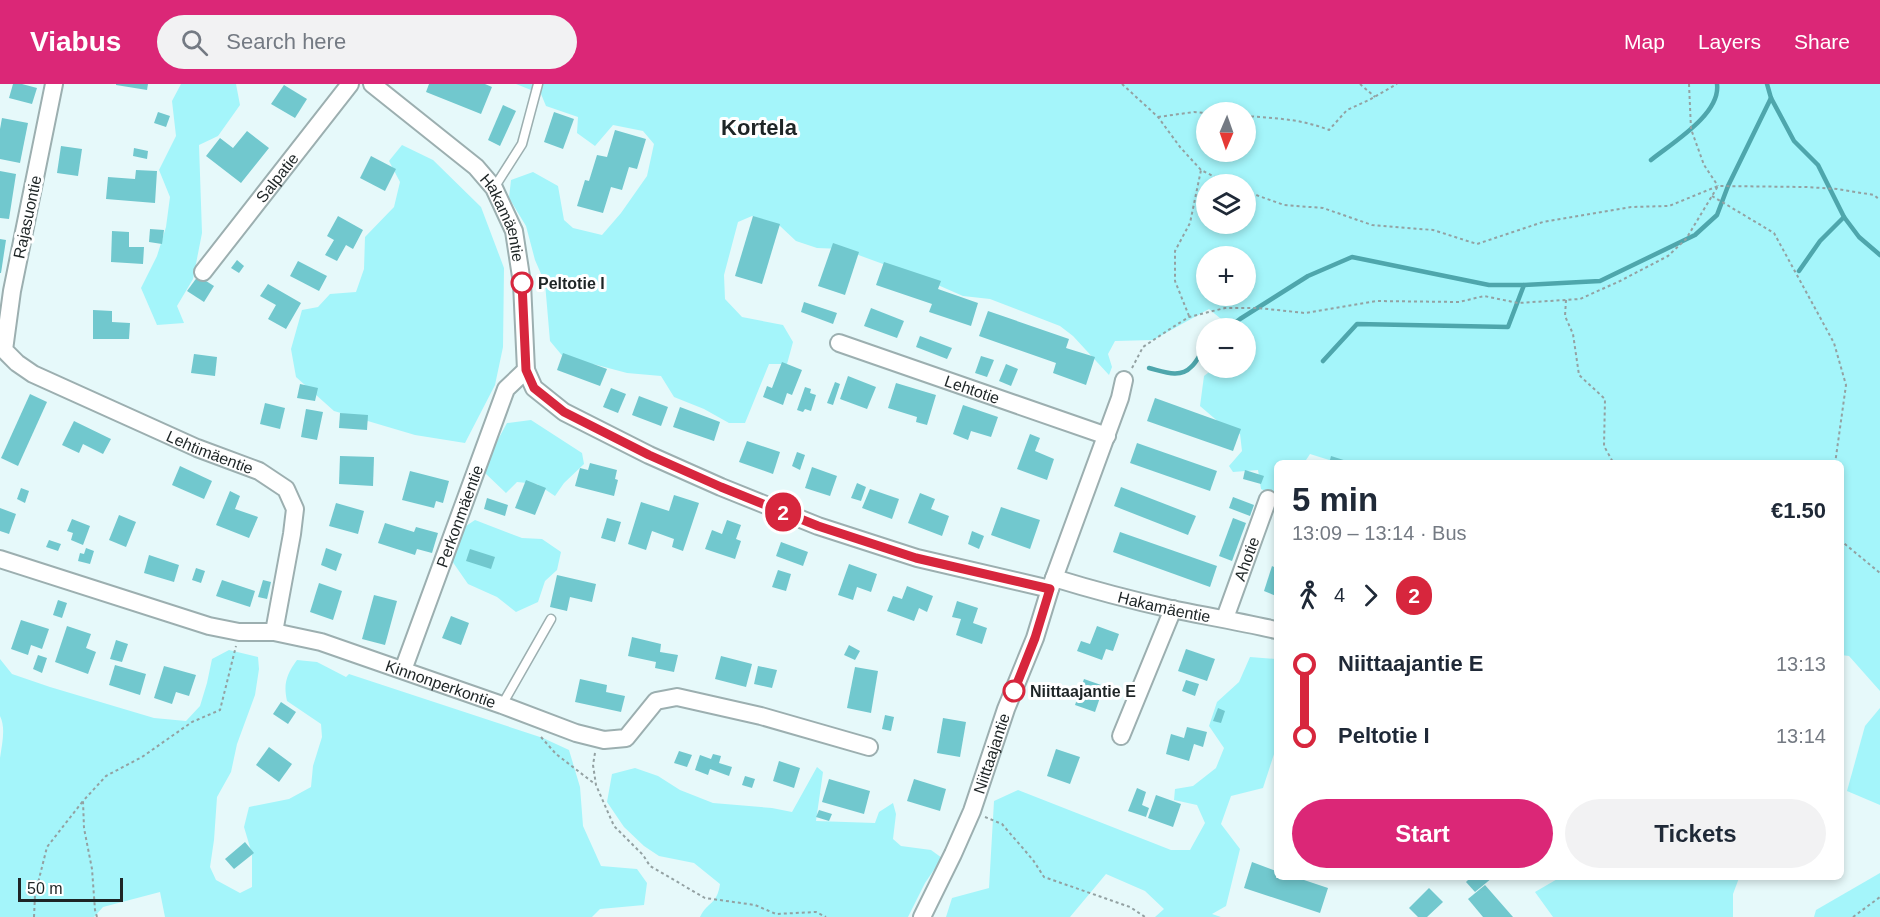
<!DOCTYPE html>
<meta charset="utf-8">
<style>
:root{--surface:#fff;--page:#f2f2f3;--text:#1f2937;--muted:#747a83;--accent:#db2777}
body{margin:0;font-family:Arial,sans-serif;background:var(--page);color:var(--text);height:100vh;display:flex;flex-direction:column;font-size:22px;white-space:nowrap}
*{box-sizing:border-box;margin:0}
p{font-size:20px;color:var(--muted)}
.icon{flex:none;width:33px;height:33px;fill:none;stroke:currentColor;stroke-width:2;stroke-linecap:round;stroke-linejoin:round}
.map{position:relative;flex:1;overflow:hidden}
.sheet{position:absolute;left:1274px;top:376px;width:570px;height:420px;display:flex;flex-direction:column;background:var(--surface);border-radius:9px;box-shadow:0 3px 9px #0003}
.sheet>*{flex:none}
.badge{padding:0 12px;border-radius:20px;font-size:21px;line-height:39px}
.needle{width:39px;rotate:182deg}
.fabs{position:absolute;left:1196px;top:18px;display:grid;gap:12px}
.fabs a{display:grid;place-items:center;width:60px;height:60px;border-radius:50%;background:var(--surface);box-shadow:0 3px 9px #0003;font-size:30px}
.scale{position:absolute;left:18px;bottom:15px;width:105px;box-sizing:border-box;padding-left:6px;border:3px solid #1e2526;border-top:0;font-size:16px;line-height:21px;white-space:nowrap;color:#1e2526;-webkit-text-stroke:4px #fff;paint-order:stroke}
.map>.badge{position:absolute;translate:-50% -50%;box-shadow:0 0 0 3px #fff}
.legs{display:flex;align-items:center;gap:9px;height:66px;padding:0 18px;font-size:20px}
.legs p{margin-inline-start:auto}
.head{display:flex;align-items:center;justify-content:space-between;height:102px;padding:0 18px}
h1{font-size:33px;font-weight:700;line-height:45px}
.cta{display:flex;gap:12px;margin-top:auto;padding:12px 18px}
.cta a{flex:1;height:69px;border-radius:36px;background:var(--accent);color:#fff;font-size:24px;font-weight:700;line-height:69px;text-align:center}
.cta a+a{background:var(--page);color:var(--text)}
ul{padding:0 18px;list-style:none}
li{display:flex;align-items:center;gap:21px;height:72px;font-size:22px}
li i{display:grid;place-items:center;width:9px;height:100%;margin:0 8px;background:currentColor}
li i::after{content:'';width:15px;height:15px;margin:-8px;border:4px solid;border-radius:50%;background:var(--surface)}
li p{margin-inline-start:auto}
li:first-child i{background:linear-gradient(#0000 50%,currentColor 0)}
li:last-child i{background:linear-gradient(currentColor 50%,#0000 0)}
header{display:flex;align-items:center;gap:36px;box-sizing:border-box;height:84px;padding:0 30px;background:var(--accent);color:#fff}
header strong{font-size:28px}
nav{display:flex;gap:33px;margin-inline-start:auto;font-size:21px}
.search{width:420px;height:54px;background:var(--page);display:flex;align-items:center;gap:15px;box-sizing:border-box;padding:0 21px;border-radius:33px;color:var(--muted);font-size:22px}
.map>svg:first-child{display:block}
.green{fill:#a4f5fa;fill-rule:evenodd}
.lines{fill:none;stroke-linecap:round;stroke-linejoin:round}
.stream{stroke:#4ea6ac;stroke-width:4.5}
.building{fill:#71c8ce}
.lane-casing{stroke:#9cafb0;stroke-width:11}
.street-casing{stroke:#9cafb0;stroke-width:20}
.path{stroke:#93a1a2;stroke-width:2;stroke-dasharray:3 3;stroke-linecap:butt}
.lane{stroke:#fff;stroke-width:8}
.street{stroke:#fff;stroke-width:16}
.line-1-casing{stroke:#fff;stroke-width:14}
.line-1{stroke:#d7263d;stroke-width:9}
.stop-1-dot{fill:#fff;stroke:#d7263d;stroke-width:3}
.labels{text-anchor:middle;stroke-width:6;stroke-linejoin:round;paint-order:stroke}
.street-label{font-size:16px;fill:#1e2526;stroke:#fff}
.stop-label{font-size:16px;font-weight:bold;fill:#1e2526;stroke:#fff;text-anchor:start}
.district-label{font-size:22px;font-weight:bold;fill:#1e2526;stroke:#fff}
</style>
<header>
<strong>Viabus</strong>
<div class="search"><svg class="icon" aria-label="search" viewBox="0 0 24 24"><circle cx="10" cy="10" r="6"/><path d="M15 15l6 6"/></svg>Search here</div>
<nav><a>Map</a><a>Layers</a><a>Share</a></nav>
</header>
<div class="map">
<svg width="1880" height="833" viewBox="0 0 1880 833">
<rect width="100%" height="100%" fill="#e6f9fa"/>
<g class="green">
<path d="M181,0H236L240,21L218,52L199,61L202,149L193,195L177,222L184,239L157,241L141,204L157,172L166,143L170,113L159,86L176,52L172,17Z"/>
<path d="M516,0H1880V607L1849,572L1841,571L1840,380H1342L1310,370L1304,379L1276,380V412L1261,405L1258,386L1233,388L1229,382L1242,367L1240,350L1221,340L1200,322L1204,292L1214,284H1245V244H1232L1209,225L1153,256L1115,257L1108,270L1112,283L1109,291L1073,252L1060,242L990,215L963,212L924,195L842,165L817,164L796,157L780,142L752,132L738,138L724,191L725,215L742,233L783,241L793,258L787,280H769L745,339H729L704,325L674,313L661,292L627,289L597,281L565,275L550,257L545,199L535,176L526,142L509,114L511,96L533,88L558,102L564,136L573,144L602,151L621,129L647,92L654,60L643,47L613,41L595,62L577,49L578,33L546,22L541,10ZM1206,28H1245V68H1206ZM1206,100H1245V140H1206ZM1206,172H1245V212H1206Z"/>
<path d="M402,61L433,76L481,123L504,184L503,263L495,301L465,359L415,351L334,327L296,293L291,265L302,226L318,223L330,210L356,208L364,185L365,153L394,123L400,98L389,77Z"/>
<path d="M531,336L582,369L584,380L564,399L555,412L537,400L517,398L506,409L485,389L495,361L507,339Z"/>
<path d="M475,436L522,454L542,455L561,468L557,486L545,497L538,518L516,528L497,513L468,500L452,477L463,444Z"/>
<path d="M229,566L258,573L259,585L255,611L237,660L231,688L217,713L214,756L210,783L216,796L240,809L252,803V770L244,743L249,723L289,715L311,703L313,682L322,653L321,640L287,617C283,599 287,590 297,576L317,578L346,593L349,590L543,654L569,666L580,703L583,742L601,782L637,785L647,799L644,821L600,825L592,833H165L160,808L103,823L94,833H0V674C2,660 6,644 0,632V575L12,590L50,603L154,634L186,637L200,622L207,599L212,575Z"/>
<path d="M1250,573L1276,575V664L1263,704L1231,712L1221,740L1240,765L1226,822L1212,830L1221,833H1155L1164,825L1145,807L1106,790L1070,833H946L952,814L989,804L994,717L1018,706L1171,766H1190L1205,739L1197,721L1174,716L1175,705L1193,702L1216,684L1224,664L1209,642L1217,618L1239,598Z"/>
<path d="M1880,624V721L1847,707L1865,642Z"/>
<path d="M817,683L823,688L816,737L875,739L879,728L893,719L896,730L893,755L901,762L931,766L942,774L925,799L908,833H700C708,817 717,821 720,800L694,779L659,772L644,762L624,743L607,718L612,690L635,684L658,692L680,706L713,719L772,724L792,728Z"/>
<path d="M1880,789V833H1814L1816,826Z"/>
<path d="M1559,794H1739L1733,810V833H1553L1535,808Z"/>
</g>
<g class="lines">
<g class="stream">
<path d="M1767,0L1771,14L1794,57L1818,81L1844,133L1859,153L1880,171"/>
<path d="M1651,76C1672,59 1721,30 1717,0"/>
<path d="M1799,187L1820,157L1844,133"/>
<path d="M1228,244L1240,235L1308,192L1352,173L1489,201H1524L1600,197L1695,151L1717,131L1728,102L1771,14"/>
<path d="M1323,277L1357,240L1508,243L1524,201"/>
<path d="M1149,284C1162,287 1180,295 1191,283C1197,278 1199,270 1206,264"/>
</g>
</g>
<g class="building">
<path d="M13,0H22L37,4L32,20L9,14Z"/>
<path d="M116,0H148L147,6L116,1Z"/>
<path d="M429,0H485L492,3L481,30L426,8Z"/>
<path d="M284,1L307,15L295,34L271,20Z"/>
<path d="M503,21L516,27L500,62L488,56Z"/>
<path d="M158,28L170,32L166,43L154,39Z"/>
<path d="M554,28L574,35L563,65L544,58Z"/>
<path d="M2,34L28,39L20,79L0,75V45Z"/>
<path d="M615,46L646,55L637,85L629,83L622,106L611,103L603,129L577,122L585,96L589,97L597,71L607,73Z"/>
<path d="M247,47L269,64L241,99L206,72L220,54L233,64Z"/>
<path d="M61,62L82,65L78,92L57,89Z"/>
<path d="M134,64L148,67L147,75L133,72Z"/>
<path d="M371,72L396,85L385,107L360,94Z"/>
<path d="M136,86L157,87L155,119L106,115L108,93L135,95Z"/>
<path d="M0,87L16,90L9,135L0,134Z"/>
<path d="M338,132L363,146L353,165L346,161L337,177L325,171L334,156L327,152Z"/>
<path d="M753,132L780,140L762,200L735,192Z"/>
<path d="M150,145L164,146L162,160L149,158Z"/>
<path d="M112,147L129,148V163H144L143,180L111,178Z"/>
<path d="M0,155L6,156L1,189H0Z"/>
<path d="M833,159L859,168L845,211L818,202Z"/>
<path d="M237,176L244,182L239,189L231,184Z"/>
<path d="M298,177L327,192L319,207L290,192Z"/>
<path d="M884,178L941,197L938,205L978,219L971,242L929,228L932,220L876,201Z"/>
<path d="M198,192L214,202L204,218L187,207Z"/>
<path d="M268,200L301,219L286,245L268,235L276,221L260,212Z"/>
<path d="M804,218L837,229L833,240L801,228Z"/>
<path d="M871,224L904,237L897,254L864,242Z"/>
<path d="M93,226L112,227V238L130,239L129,255H93Z"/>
<path d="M988,227L1069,255L1066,264L1095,273L1086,301L1053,289L1056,279L979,252Z"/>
<path d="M920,252L952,264L947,275L916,263Z"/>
<path d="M563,269L607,285L600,302L557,286Z"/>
<path d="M194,270L217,273L215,292L191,289Z"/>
<path d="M981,272L994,276L987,293L975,289Z"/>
<path d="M782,278L802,286L792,311L787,309L783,321L763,313L767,302L772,304Z"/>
<path d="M1006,280L1018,285L1011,302L999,297Z"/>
<path d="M848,292L876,303L867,325L840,315Z"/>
<path d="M835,298L840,300L833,321L827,319Z"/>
<path d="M896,299L936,311L927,341L916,338L917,333L888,324Z"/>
<path d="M300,300L318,304L315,317L297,314Z"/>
<path d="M805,303L811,305L810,309L816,311L811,327L805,325L803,328L797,326Z"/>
<path d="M611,304L626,310L618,329L603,323Z"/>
<path d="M30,310L47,318L18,382L1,374Z"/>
<path d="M639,312L668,323L661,342L632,331Z"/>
<path d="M1155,314L1241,345L1233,367L1147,337Z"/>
<path d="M265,319L285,324L280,345L260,340Z"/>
<path d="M963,321L998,333L991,353L971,347L968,356L953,350Z"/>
<path d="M680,323L720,338L714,357L673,343Z"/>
<path d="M306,325L323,328L317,356L301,353Z"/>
<path d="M340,329L368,331L367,346L339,344Z"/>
<path d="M74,337L111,355L103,370L83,360L79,369L62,361Z"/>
<path d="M1030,350L1040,354L1035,367L1054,375L1047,396L1017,385Z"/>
<path d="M747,357L780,368L773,390L739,378Z"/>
<path d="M1137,359L1217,387L1210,407L1130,379Z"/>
<path d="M797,368L805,371L800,386L792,382Z"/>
<path d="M340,372L374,373L373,402L339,400Z"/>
<path d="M1331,372L1353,379V380H1329Z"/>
<path d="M590,379L617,386L615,395L618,396L614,412L575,402L580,384L588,386Z"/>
<path d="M180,382L212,397L204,415L172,401Z"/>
<path d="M812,383L837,392L830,412L805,404Z"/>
<path d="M1245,386L1264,392L1261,400L1243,395Z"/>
<path d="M410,387L449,397L443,419L436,417L434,424L402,416Z"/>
<path d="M526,396L546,404L535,431L515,424Z"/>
<path d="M857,399L866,403L861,417L851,414Z"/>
<path d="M1121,403L1196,432L1188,451L1114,422Z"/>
<path d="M21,404L29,407L25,419L17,415Z"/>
<path d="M870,405L899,415L892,435L862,424Z"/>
<path d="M230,407L240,412L235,425L258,433L249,454L216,441Z"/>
<path d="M920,409L935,415L931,425L949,432L942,452L908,439Z"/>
<path d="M674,411L699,419L683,467L672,463L674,455L652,447L646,466L628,460L641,418L669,427Z"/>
<path d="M1233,413L1254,421L1250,432L1229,424Z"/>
<path d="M487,414L508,421L505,432L484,425Z"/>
<path d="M336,419L364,427L358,450L329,442Z"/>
<path d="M1001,423L1040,436L1030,465L991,451Z"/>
<path d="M0,424L16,430L9,450L0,447Z"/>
<path d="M119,431L136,438L126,463L109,456Z"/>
<path d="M607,434L621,438L615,458L601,454Z"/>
<path d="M1233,434L1246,439L1232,477L1219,472Z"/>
<path d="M72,435L90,442L83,461L71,456L73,449L67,447Z"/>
<path d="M727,436L741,441L736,455L741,457L735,475L705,465L712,446L722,450Z"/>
<path d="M385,439L414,448L416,443L438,449L432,469L417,465L415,471L378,459Z"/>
<path d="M972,447L984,452L979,465L968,460Z"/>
<path d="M1120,448L1217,482L1210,503L1113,468Z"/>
<path d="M49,456L61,460L58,467L46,463Z"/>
<path d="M781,458L808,468L803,482L776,472Z"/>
<path d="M86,464L94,467L90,480L78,477L80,469L84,470Z"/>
<path d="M326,464L342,470L336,487L321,481Z"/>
<path d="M470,465L495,473L491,485L466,477Z"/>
<path d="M149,471L179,481L174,498L144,489Z"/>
<path d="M849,480L877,490L871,508L857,503L853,516L838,511Z"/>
<path d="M1272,482L1276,484V512L1264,507Z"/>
<path d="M196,484L205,487L201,499L192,496Z"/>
<path d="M778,486L791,490L786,507L772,503Z"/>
<path d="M557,491L596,500L592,518L570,513L567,527L550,523Z"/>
<path d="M222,496L255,507L250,523L216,512Z"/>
<path d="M263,496L271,498L267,515L258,513Z"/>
<path d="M319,499L342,507L333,536L310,528Z"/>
<path d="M907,502L933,512L927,528L919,524L914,537L887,527L893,512L902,515Z"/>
<path d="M374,511L397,517L385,561L362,555Z"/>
<path d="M58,516L67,519L62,534L53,531Z"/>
<path d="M957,517L978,524L973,539L987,544L982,560L956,551L961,535L952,533Z"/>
<path d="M451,532L469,539L461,561L442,554Z"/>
<path d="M21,536L49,545L42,565L31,561L28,571L11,565Z"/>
<path d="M67,542L91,550L86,564L96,568L88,590L55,578Z"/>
<path d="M1097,542L1119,550L1113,567L1106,565L1102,576L1077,567L1081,557L1090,560Z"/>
<path d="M632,553L661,560L660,568L678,571L674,588L655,584L656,578L628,572Z"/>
<path d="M116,556L128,560L122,578L110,575Z"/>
<path d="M849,561L860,567L855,576L844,571Z"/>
<path d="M1186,565L1215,575L1207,597L1178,587Z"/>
<path d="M38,571L47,574L42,589L33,585Z"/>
<path d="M721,572L752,580L746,603L715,595Z"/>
<path d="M115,581L146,590L140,611L109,601Z"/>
<path d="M164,582L196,591L189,612L176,608L172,620L154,614Z"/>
<path d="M758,582L777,586L772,604L754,600Z"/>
<path d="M855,583L878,587L871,629L847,624Z"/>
<path d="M580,595L607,601L606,608L625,612L621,628L575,618Z"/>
<path d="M1084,595L1104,602L1095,628L1075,621Z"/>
<path d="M1186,596L1199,600L1195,612L1182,607Z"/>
<path d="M281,618L296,628L288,640L273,630Z"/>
<path d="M1218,624L1225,627L1221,639L1213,637Z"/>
<path d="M885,631L894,633L891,647L882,645Z"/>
<path d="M943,634L966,638L960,673L937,669Z"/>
<path d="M1187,643L1207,648L1203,663L1194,660L1189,677L1166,670L1171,650L1184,654Z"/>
<path d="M269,663L292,680L279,698L256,681Z"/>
<path d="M1056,665L1080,673L1070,700L1047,692Z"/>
<path d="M679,667L692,671L687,683L674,679Z"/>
<path d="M713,670L721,672L719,679L732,683L729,692L710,685L708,691L695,686L700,671L711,675Z"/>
<path d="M779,677L800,684L794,704L773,697Z"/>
<path d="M745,692L755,695L752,704L742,701Z"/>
<path d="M829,695L870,707L864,730L822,718Z"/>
<path d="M914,695L946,705L940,727L907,717Z"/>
<path d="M1137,704L1146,708L1142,721L1149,724L1146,733L1128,727Z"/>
<path d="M1156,711L1181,720L1173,743L1148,734Z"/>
<path d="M819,726L832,730L829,737L816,733Z"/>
<path d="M245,758L254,769L234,785L225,775Z"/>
<path d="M1252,778L1276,787V794H1298L1328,804L1320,829L1244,804Z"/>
<path d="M1470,794H1492L1475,808L1466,798Z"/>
<path d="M1485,801L1513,833H1483L1468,815Z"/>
<path d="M1429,804L1443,818L1427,833H1418L1409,824Z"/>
</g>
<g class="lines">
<defs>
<g id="lane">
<path d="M494,104L522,60L538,0"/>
<path d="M502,621L551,535"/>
</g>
<g id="street">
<path id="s1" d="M54,0L12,207L4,266L17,279L33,290L197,364L259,387L286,405L295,425L292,450L274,548"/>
<path id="s2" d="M372,0L476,83L494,104L514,147L522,199L526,286L534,304L564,328L649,371L721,403L818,442L917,474L1050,505"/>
<path id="s3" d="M203,188L350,0"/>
<path id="s4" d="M839,259L1107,352"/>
<path id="s5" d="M0,475L209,542L239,548H274L321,558L502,621L576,649L604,656L626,654L656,617L677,613L761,632L869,663"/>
<path id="s6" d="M1054,494C1093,506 1131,516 1171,525C1206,532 1242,538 1276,546"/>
<path id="s7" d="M1225,534L1268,415"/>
<path id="s8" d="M403,586L506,305L526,286"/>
<path d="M1121,652L1173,525"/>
<path id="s9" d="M922,833L953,770L972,727L1006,625L1035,554L1050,505L1120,314L1124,296"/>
</g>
</defs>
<use href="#lane" class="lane-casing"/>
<use href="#street" class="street-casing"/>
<g class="path">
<path d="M1122,0L1158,33L1180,63L1201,86L1229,100"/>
<path d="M1360,0L1375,13"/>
<path d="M1689,0L1691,45L1704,81L1718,102"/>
<path d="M1245,32C1274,34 1302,35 1329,46L1347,26L1369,16L1397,0"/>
<path d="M1158,33L1194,28L1206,29"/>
<path d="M1245,107L1284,121L1323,124L1372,141L1433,146L1477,160L1543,138L1631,123L1669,122L1718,102L1806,103L1837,105L1874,111L1880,116"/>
<path d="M1712,112L1774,149L1834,259L1846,301L1835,380"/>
<path d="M1566,216L1565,232L1573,250L1579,291L1605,315L1604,362L1614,380"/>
<path d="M1189,232L1175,197V167L1190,139L1201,86"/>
<path d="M1132,284L1143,263L1173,243L1189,233L1225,224H1258L1305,229L1376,217L1459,218L1484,212L1518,219L1580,215L1620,197L1668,172L1686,155L1718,102"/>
<path d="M1840,456L1880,489"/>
<path d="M541,653L556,670L595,700"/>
<path d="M595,669L593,681L596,701L614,742L643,771L650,782L705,814L755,821L776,830L816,828L826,833"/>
<path d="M985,733L1002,740L1033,776L1044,793L1130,823L1145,833"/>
<path d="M34,833L35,811L47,763L83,717"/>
<path d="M97,833L95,826L92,785L84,744L83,717L106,692L142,673L192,638L220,626L236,562"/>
<path d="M1853,833L1880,813"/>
</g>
<use href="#lane" class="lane"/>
<use href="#street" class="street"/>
</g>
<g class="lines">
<defs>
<path id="line-1" d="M522,199L526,286L534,304L564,328L649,371L721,403L818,442L916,474L1050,505L1035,554L1014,607"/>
</defs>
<use href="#line-1" class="line-1-casing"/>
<use href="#line-1" class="line-1"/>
</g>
<g class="stop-1-dot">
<circle cx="522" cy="199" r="10"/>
<circle cx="1014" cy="607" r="10"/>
</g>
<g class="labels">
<g class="street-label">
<text dy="6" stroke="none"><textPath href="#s3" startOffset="120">Salpatie</textPath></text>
<text transform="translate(27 133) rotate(-78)" y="6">Rajasuontie</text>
<text dy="6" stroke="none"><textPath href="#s2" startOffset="192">Hakamäentie</textPath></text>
<text dy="6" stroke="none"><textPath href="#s4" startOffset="141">Lehtotie</textPath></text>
<text dy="6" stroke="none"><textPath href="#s1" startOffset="502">Lehtimäentie</textPath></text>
<text dy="6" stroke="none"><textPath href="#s8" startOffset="164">Perkonmäentie</textPath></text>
<text dy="6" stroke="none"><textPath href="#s7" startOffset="63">Ahotie</textPath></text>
<text dy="6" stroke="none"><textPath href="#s6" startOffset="114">Hakamäentie</textPath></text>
<text dy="6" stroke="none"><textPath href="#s5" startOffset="460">Kinnonperkontie</textPath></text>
<text dy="6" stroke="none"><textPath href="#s9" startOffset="178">Niittaajantie</textPath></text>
</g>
<g class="stop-label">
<text x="538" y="205">Peltotie I</text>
<text x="1030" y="613">Niittaajantie E</text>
</g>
<g class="district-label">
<text x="759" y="51">Kortela</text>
</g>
</g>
</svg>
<div class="fabs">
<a><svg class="needle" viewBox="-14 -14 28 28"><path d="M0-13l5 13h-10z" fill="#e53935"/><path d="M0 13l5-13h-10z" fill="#747a83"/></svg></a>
<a><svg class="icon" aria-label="layers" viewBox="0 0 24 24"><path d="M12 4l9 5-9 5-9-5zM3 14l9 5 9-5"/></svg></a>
<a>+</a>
<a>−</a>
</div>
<div class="scale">50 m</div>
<b class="badge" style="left:783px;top:428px;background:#d7263d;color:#fff">2</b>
<section class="sheet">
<div class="head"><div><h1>5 min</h1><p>13:09 – 13:14 · Bus</p></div><b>€1.50</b></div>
<div class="legs"><svg class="icon" aria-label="walk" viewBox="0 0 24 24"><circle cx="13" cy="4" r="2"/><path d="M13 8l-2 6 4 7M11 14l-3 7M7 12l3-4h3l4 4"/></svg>4<svg class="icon" aria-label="forward" viewBox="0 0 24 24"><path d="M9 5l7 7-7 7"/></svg><b class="badge" style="background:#d7263d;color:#fff">2</b></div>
<ul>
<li><i style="color:#d7263d"></i><b>Niittaajantie E</b><p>13:13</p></li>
<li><i style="color:#d7263d"></i><b>Peltotie I</b><p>13:14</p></li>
</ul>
<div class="cta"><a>Start</a><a>Tickets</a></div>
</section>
</div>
